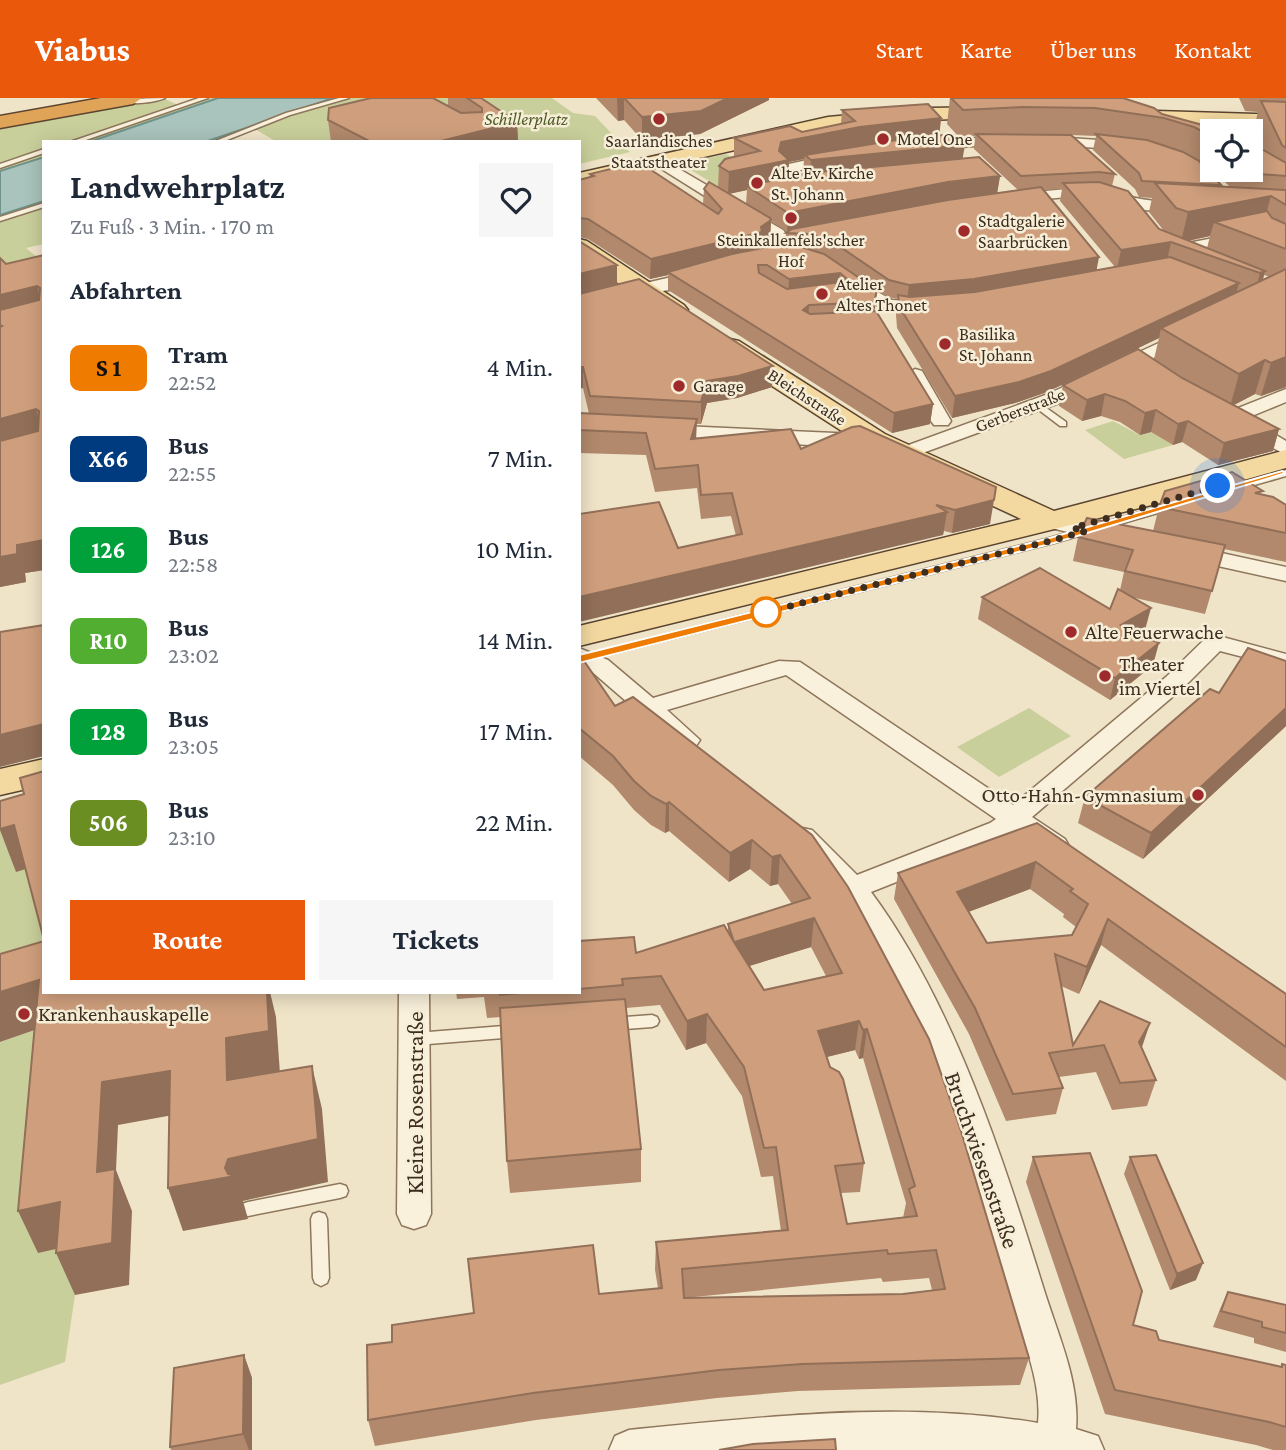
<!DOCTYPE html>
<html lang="de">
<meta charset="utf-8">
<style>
:root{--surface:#fff;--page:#f6f6f7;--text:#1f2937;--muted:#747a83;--accent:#ea580c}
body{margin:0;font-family:"Crimson Pro",serif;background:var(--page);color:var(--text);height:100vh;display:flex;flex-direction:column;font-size:26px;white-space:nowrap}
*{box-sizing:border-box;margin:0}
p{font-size:23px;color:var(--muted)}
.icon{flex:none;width:38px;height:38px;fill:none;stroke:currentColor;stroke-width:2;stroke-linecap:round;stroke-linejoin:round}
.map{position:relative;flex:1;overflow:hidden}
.drawer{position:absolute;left:42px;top:42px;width:539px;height:854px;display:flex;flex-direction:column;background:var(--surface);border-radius:0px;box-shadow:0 4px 18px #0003}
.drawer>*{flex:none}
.badge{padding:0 14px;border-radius:10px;font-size:24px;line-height:46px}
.controls{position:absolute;left:1200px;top:21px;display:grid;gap:14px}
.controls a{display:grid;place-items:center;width:63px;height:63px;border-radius:0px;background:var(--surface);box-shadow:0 4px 18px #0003;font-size:35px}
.you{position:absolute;width:35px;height:35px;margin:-18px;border:5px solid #fff;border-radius:50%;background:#1a73e8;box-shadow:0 0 0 10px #1a73e833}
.map>.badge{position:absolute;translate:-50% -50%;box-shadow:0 0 0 4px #fff}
h2{padding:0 28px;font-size:26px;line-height:63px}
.round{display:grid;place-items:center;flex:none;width:74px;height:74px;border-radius:0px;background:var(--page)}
.overview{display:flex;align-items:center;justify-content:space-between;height:119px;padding:0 28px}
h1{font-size:33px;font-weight:700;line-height:52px}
.action{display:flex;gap:14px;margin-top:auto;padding:14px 28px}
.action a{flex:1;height:80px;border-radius:0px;background:var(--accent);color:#fff;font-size:28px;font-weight:700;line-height:80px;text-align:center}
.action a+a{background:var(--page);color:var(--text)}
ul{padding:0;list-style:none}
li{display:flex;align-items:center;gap:21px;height:91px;padding:0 28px}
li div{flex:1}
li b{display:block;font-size:26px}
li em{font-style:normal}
li .badge{min-width:77px;font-weight:700;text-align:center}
header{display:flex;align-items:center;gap:42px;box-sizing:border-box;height:98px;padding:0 35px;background:var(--accent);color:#fff}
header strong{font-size:33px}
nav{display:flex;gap:38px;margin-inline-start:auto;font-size:24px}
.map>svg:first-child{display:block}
.green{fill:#c9cf9b}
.water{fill:#a9c4bc;stroke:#6f938a;stroke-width:2}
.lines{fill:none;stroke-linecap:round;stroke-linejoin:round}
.lane-casing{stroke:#8d765c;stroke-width:3}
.street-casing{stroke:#8d765c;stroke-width:3}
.primary-casing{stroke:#5b4430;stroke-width:3}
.highway-casing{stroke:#5b4430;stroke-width:3}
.lane{fill:#faf1dc;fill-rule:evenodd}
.street{fill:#faf1dc;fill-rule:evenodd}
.primary{fill:#f3d9a0;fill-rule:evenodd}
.highway{fill:#e0a458;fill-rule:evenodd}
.wall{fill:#b2896c;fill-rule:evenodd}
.shaded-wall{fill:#916f58}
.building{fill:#cf9f7d;stroke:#916f58;stroke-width:2;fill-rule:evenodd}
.line{fill:#ef7c00;stroke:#fff;stroke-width:2}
.walk{stroke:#3d2e20;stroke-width:7;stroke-dasharray:0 12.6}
.poi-dot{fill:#9e2a2b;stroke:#f7eed8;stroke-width:2.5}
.stop-dot{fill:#fff;stroke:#ef7c00;stroke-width:3.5}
.labels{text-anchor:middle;stroke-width:5;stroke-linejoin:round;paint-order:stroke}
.far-park-label{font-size:18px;font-style:italic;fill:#4d5a26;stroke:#f7eed8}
.far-poi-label{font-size:18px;fill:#3d2e20;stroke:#f7eed8;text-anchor:start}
.far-street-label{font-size:18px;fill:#3d2e20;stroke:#f7eed8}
.poi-label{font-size:21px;fill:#3d2e20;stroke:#f7eed8;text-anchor:start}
.near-street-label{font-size:24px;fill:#3d2e20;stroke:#f7eed8}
</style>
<header>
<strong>Viabus</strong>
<nav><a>Start</a><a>Karte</a><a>Über uns</a><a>Kontakt</a></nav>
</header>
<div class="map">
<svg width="1286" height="1352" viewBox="0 0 1286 1352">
<rect width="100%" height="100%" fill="#f0e4c8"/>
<g class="green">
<path d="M211,0H218L89,44H44V59L0,73V29L165,1L182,9Z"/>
<path d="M333,0H552L573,15L595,18L613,37L610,38L630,54L579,66V44H489L396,26L322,44H277L248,27Z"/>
<path d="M726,56L759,74L719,89L681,66Z"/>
<path d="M44,109V146L26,150L44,165L0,178V124Z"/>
<path d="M1113,323L1140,337L1151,334L1173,347L1124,361L1085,332Z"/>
<path d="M1029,610L1071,638L999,679L957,649Z"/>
<path d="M0,717L29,770L44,824V894L0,905Z"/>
<path d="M50,927L38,1154L78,1146L75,1197L65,1264L0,1287V944Z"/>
</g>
<g class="water">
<path d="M218,0H333L205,44H89Z"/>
<path d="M44,59V103L0,117V73Z"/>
</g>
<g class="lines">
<defs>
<g id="lane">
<path d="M165,0C152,5 133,7 120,3L123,1Z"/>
<path d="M199,0H208L80,44H70Z"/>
<path d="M339,0H349L290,17L222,44H213L286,15Z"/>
<path d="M44,51V55L0,70V66Z"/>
<path d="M44,105V109L0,123V119Z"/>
<path d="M1038,304L1066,324V328H1060L1035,309L1034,307Z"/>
<path d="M1286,372V378L1237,392L1232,389Z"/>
<path d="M1172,405L1175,406V410L1054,445L579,564V558L1046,441Z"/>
<path d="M652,917L657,919L659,923L657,927L652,929L612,932L607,930L605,926L607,922L612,920Z"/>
<path d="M517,927L522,929L524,933L522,937L517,939L416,947L411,945L409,941L411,937L416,935Z"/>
<path d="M340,1086L346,1088L348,1093L346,1098L340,1100L248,1118L242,1116L240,1111L242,1106L248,1104Z"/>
<path d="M319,1114L325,1116L327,1121L329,1180L327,1185L321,1188L315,1185L313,1180L311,1121L313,1116Z"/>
</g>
<g id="street">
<path d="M1025,37L1128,44L1135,48L1128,52L1025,45L926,51L919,47L926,43Z"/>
<path d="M839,55L846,59L844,62L796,73L813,87L811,90H801L778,71L780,68Z"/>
<path d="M657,58L783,132L791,142L784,151L747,162L741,160L739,157L741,154L775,142L652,65V59Z"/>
<path d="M1078,90C1108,93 1136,102 1166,104C1175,105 1185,104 1192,110L1184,115L1131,111L1113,103L1078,98L1012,104L1005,100L1012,96Z"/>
<path d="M1264,130L1286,146V157L1265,148L1260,140L1178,157L1170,152L1178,147Z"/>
<path d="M702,172L708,174L710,177L708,180L669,192L643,196L635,191L637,187Z"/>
<path d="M847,177L892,202L930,204L939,209L936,213C900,222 869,206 841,186L839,182Z"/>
<path d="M1187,232L1193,233L1196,237L1193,241L1062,304L909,360H895L892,356L895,352L1048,296Z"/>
<path d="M915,271L922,273L951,323L948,327H934L931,323L906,277Z"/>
<path d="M1286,291V304L1242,322L1252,323L1286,343V357L1238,331L1235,327L1238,324L1230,326L1220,320L1223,316Z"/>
<path d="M661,327L857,336L867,342L864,346L841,349L654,337L651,333Z"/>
<path d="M1051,417L1125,435L1128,440L1125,445L1117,446L1043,428L1040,423L1043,418Z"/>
<path d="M1185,447L1286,469V483L1177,459L1174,454L1177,449Z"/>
<path d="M1215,537L1286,556V570L1220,553L1184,589L1032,719L1065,741L1069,748L1065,755C1045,760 1031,745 1015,734L1010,739L871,794C954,906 1003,1060 1044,1192C1058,1237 1080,1284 1076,1331L1098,1338L1104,1352H609L615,1338L629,1332C763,1319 903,1302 1038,1325C1042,1283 1022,1240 1010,1201C974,1077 936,948 869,836C857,817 844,798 829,781C816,767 798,755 788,739L792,732L802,730L812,732L857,777L990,725L996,721L786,577L667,612L700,642L696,648L687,650L678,648L590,572L579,566V550L608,562L653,600L779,563L800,564L1013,707L1166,579L1207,539Z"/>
<path d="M399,894H429L431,1116L426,1127L414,1131L402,1127L397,1116Z"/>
</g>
<g id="primary">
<path d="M1001,9L1008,11L1011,15L1008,19L927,22L828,31L579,87V75L828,19L927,10Z"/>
<path d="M1124,12L1286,17V29L1117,22L1114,18L1117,14Z"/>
<path d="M579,141L587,143L684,207L688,212L684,217L675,220L666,217L579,159Z"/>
<path d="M730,241L739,243L885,336L1054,413L1286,352V370L1176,401L579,548V528L1021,421L865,348L721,255L717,249L721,243Z"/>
<path d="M44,661V687L0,697V671Z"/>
</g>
<path id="highway" d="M101,0H142L133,6L0,30V18Z"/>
</defs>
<use href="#lane" class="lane-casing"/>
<use href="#street" class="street-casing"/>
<use href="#primary" class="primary-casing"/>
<use href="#highway" class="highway-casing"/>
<use href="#lane" class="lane"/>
<use href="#street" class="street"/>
<use href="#primary" class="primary"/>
<use href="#highway" class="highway"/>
</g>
<g class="wall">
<path d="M448,0H481L517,24L518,44H331L328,22L448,8Z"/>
<path d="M596,0H769V2L700,36L642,42L624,22L618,23Z"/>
<path d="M950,0H1123L1162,16L1213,33V71L1200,64L1221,87V88L1230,89L1213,72H1251V40L1255,41L1254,47L1264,52L1254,30L1258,14L1245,13L1239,0H1286V289L1261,298L1255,296L1234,307L1279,331L1273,353L1218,367L1182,344L1173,347L1151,334L1140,337L1120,324L1101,318L1082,323L1059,308L1063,287L1154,261L1159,240L1047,294L1015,305L952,320L897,230L896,217L898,201L887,199L827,158L877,192L874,213L933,306L930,326L892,335L668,192V177L650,181L588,141L579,139V82L590,79V76L703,106L704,91L718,89L719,68L734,59V40L802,34L841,26L842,12L941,20L939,37L963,60L1000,78L997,95L1018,92L974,51L975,38L959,39L947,26ZM1071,37L1096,38L1093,52L1135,91L1139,99L1152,100L1149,114L1164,133L1159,131L1112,88L1115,76ZM804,61L803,75L805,76L788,79L789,64ZM1062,91L1060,103L1115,169L1097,172L1043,92ZM747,92L746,106L729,96ZM771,123L787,134L786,135L785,147L761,150V148L770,142ZM1210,138L1207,150L1189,143ZM1264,177L1270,179L1263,182Z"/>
<path d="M579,143L617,167V187L772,289L737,300L707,305L701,326H696V340L801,351L990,426L952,435L944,433L943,437L678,450L736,438L731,418L701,421L697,390L655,394L646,357L579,355V315L589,316L583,290Z"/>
<path d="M44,157V472L25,475L26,484L0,489V160L6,166Z"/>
<path d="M1262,397L1286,407V464L1224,451L1205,516L1131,499L1145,532L1139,536L1153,567L1110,602L978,521L982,499L1110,511L1120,492L1124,474L1073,463L1078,439L1153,433L1159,409Z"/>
<path d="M579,561L615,608L812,737L1029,1260L1020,1287L798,1293L717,1300L536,1322L375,1348L368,1322L392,1244L599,1196L658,1190L655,1172L656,1144L781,1133L773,1078L761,1079L742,998L706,945L686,952L660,907L626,910L641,1051V1084L510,1095L507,1063L501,919L487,920L484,899L457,901L456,894H579V843L636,855L728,834V826L792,806L778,786L770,788L750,771L729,784L669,733L665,735L651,727L634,712L613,687L579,658ZM811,849L826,878L764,892L749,868ZM855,952L859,961L863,960L906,1105L903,1120L847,1126L841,1095L860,1094L864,1065L826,959ZM881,1180L883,1184L929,1180L932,1192L903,1196L684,1200Z"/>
<path d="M1286,563V628L1143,761L1078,725L1085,699L1219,595Z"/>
<path d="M1037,725L1286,896V983L1101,847L1079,896L1061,888L1073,947L1150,925L1141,950L1156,982L1147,1008L1112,1012L1096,974L1059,979L1063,990L1056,1016L1006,1023L969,936L894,801L898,775ZM1030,791L1064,816L1063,819L1076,829L1072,837L987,845L968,814Z"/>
<path d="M1033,1059L1133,1227L1159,1242L1280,1269L1282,1266L1286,1267V1352H1273L1256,1347L1105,1316L1026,1084Z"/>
<path d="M1130,1059L1196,1182L1170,1192L1124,1076Z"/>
<path d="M1228,1194L1286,1207V1254L1254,1245V1240L1213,1229L1220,1211Z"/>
<path d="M244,1257L252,1280V1352H171L170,1349Z"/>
</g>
<g class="shaded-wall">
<path d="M617,0H624V22L618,23Z"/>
<path d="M728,0H769V2L700,36L642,42V19Z"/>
<path d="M941,20L939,41L805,57L804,61L789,64L788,84L747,88V92L728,96L729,74L779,53L781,44L860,29Z"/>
<path d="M517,24L518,44H437Z"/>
<path d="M965,47L962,64L810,79L811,62Z"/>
<path d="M1000,78L997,96L787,134L788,115L948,84Z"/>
<path d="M1271,98L1263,127L1214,124L1210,138L1181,144L1188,114Z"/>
<path d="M771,122L770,142L761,148V154L668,174V177L650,181L651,161L761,129Z"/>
<path d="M1171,144L1167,163L1117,171L1121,152Z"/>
<path d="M1099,159L1096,175L972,197L907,203L909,187Z"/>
<path d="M617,167V187L579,197V176Z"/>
<path d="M1265,173L1260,192L1255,195L1260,175Z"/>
<path d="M840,175L839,193L788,199L789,181Z"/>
<path d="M1239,185L1234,204L1161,230L1159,240L1047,294L1015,305L952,320L955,298Z"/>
<path d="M37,188L43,212L0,223V197Z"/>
<path d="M877,192L875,210L872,222L874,204Z"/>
<path d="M809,207L808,225L803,212Z"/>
<path d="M1286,259V289L1261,298L1271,265Z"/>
<path d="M1265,262L1255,296L1230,309L1239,276Z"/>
<path d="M773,268L772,289L737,300L707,305L701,326V304L707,283Z"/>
<path d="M579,269H583V290L579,291Z"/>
<path d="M1105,296L1101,318L1082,323L1087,302Z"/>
<path d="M933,306L930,326L892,335L894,315Z"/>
<path d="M36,311L43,337L0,350V321Z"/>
<path d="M1156,312L1151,334L1140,337L1145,315Z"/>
<path d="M697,321L696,343L691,341Z"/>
<path d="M1188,323L1182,344L1173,347L1178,326Z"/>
<path d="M1279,331L1273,353L1218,367L1224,345Z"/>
<path d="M994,402L990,426L952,435L955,412Z"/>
<path d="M947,414L943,437L579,524V499Z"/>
<path d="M44,442V472L25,475L26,484L0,489V459L17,447Z"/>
<path d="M1151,510L1145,532L1115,549L1121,527Z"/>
<path d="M1159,545L1153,567L1110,602L1115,580Z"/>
<path d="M1286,610V628L1143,761L1151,735Z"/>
<path d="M44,626V658L0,669V637Z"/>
<path d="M669,704V733L665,735L666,706Z"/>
<path d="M14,727L29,770L16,774L0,732V731Z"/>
<path d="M752,742L750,771L729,784L730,755Z"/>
<path d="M780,757L778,786L770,788L772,759Z"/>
<path d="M1036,764L1030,791L952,820L957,794Z"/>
<path d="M814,820L811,849L733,873L734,844Z"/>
<path d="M1108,821L1101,847L1079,896L1087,869Z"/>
<path d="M39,882L55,925L0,944V894Z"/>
<path d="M267,894H270L276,919L280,976L227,982L226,940Z"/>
<path d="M707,916L706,945L686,952L687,923Z"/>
<path d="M859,923L855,952L815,962L818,933Z"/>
<path d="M1150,925L1141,952L1139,944Z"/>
<path d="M867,931L863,960L859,961L863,932Z"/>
<path d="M312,968L322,1011L328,1084L243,1103L248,1121L183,1133L168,1090L225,1070L228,1061Z"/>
<path d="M170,973L184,1015L118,1027L116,1072L132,1113L129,1187L75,1197L56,1155L97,1074L102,984Z"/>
<path d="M60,1104L78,1146L38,1155L18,1113Z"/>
<path d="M1203,1165L1196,1182L1170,1192L1177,1176Z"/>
<path d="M244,1257L252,1280V1352H249L243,1336Z"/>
</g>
<g class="building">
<path d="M371,0H433L461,15L482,14V10L467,0H481L517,24L437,44H371L328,22L329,10Z"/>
<path d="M624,0H728L701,13L642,19Z"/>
<path d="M951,0H1123L1154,10L1162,16L1225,33H1213V39L1194,29L1164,20L1095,10L1023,9L963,12Z"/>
<path d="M1261,3L1286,4V50L1282,47Z"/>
<path d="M928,6L941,20L860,29L781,44L779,53L789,62L729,74L719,68L725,61L760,53L734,40L790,28L802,34L855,23L842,12Z"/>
<path d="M953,36L965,47L811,62L805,57L896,42Z"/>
<path d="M976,36L1071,37L1115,76L1099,74L1021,78Z"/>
<path d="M1096,36L1147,42L1183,54L1199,63L1221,87L1142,83L1139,75Z"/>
<path d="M1251,40L1255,41L1252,42L1253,46L1286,65V78L1247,75L1244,72H1251Z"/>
<path d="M979,59L1000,78L948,84L788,115L747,88L808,75Z"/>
<path d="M639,64L718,116L722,111L704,91L709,84L770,120L771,122L761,129L762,134L651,161L588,121L579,120V82L594,78L590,76Z"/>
<path d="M1099,84L1128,93L1159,131L1265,173L1260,175L1171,144L1121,152L1063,85Z"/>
<path d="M1155,85L1286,92V107L1271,98L1188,114L1176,110Z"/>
<path d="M1041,89L1099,159L974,181L909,187L889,182L830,142L810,136L786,135L792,131L948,102Z"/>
<path d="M1267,113L1272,120L1286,126V151L1214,124Z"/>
<path d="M579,143L617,167L579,176Z"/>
<path d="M778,147L798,148L824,156L877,192L874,204L809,207L803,212L810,216L876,213L933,306L894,315L668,174L732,156ZM758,167H767L789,181L840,175L847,181L841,184L787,191L759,175Z"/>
<path d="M44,157V442L17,447V456L0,459V343L38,333L39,313L36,311L0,321V229L2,228L0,227V212L39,202L40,190L37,188L0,197V160L6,166Z"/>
<path d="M1170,159L1239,185L1051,273L1019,284L955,298L900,210L898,197L910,199L975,194Z"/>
<path d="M1286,171V259L1271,265L1265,262L1239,276L1161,230Z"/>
<path d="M639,181L773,268L738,278L707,283L701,304L590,298L583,269H579V196Z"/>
<path d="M1138,251L1182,280L1279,331L1224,345L1188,323L1178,326L1156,312L1145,315L1125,303L1105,296L1087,302L1063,287Z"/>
<path d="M579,315L697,321L691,341L791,331L801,351L852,329L860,328L996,389L994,402L955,412L936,407L947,414L579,499V416L659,404L678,450L742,436L732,395L701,397L698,367L655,371L646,335L579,332Z"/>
<path d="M1232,374L1263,393L1255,395L1273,399L1286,407V435L1159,409L1165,393Z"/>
<path d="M1087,420L1225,447L1212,493L1125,473L1133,452L1078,439Z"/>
<path d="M1040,470L1110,511L1118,491L1151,510L1121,527L1159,545L1115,580L982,499Z"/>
<path d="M44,527V626L0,637V534Z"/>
<path d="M1248,550L1286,563V610L1151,735L1085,699L1210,591L1219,595Z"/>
<path d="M582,560L615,608L633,599L812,737L848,789L929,941L961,1033L1029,1260L802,1266L719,1272L533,1295L368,1322L367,1247L392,1244V1227L474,1215L468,1161L593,1147L599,1196L662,1190L656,1144L788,1132L776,1049L764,1050L744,969L707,916L687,923L661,878L622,881L623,887L579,891V843L634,839L636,855L724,827L734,844L728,826L810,800L780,757L772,759L752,742L730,755L669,704L666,706L651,698L634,683L613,658L579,630V561ZM814,820L842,875L764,892L734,844ZM859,923L863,932L867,931L915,1088L909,1091L917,1118L847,1126L835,1068L864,1065L843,981L839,974L830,969L818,933ZM887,1152L888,1156L936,1152L945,1191L903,1196L684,1200L682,1171Z"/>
<path d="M44,673V842L14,727L0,731V703L24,696L20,680Z"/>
<path d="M1037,725L1286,896V949L1108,821L1087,869L1055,856L1073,947L1100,903L1150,925L1139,944L1156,982L1120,985L1104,947L1049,955L1063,990L1013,996L975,910L898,775ZM1036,764L1073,791L1070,793L1088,806L1072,837L987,845L957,794Z"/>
<path d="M44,843V894H267L269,933L226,940L227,982L312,968L318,1041L228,1061L225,1070L228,1076L235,1078L168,1090L170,973L102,984L97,1074L115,1071L112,1145L56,1155L60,1104L18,1113L39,882L0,894V856Z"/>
<path d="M500,894H531L500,897Z"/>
<path d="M625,901L641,1051L507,1063L500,910Z"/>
<path d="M1090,1055L1142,1193L1133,1227L1156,1233L1159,1242L1282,1269V1266L1286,1267V1329L1269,1324L1115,1292L1033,1059Z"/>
<path d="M1156,1057L1203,1165L1177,1176L1130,1059Z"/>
<path d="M1228,1194L1286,1207V1235L1262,1229V1224L1221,1213Z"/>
<path d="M244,1257L243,1336L170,1349L174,1270Z"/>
<path d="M835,1341L836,1352H719L753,1346Z"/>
</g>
<path class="line" d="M1282,373L1286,375L1054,445L579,565L573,561L575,558L1046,441Z"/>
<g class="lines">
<path class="walk" d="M766,514L1050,443L1086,433L1073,430L1218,388"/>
</g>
<g class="poi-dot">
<circle cx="659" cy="21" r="7"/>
<circle cx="883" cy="41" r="7"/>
<circle cx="757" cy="85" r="7"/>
<circle cx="791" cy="120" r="7"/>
<circle cx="964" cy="133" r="7"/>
<circle cx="822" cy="196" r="7"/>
<circle cx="945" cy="246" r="7"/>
<circle cx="679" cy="288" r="7"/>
<circle cx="1071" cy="534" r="7"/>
<circle cx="1105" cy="578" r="7"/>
<circle cx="1198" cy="697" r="7"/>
<circle cx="24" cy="916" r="7"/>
</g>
<circle class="stop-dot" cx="766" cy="514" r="14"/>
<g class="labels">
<g class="far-park-label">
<text x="526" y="27">Schillerplatz</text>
</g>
<g class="far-poi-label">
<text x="897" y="47">Motel One</text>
<text x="659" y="49" text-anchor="middle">Saarländisches<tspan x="659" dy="21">Staatstheater</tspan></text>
<text x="771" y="81">Alte Ev. Kirche<tspan x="771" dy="21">St. Johann</tspan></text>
<text x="978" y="129">Stadtgalerie<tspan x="978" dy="21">Saarbrücken</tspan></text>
<text x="791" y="148" text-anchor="middle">Steinkallenfels'scher<tspan x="791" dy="21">Hof</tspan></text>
<text x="836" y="192">Atelier<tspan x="836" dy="21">Altes Thonet</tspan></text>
<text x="959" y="242">Basilika<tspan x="959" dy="21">St. Johann</tspan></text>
<text x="693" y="294">Garage</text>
</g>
<g class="far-street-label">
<text transform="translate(807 299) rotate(33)" y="6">Bleichstraße</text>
<text transform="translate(1020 312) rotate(-21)" y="6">Gerberstraße</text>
</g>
<g class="poi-label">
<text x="1085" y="541">Alte Feuerwache</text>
<text x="1119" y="573">Theater<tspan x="1119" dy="24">im Viertel</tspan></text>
<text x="1184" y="704" text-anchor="end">Otto-Hahn-Gymnasium</text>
<text x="38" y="923">Krankenhauskapelle</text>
</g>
<g class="near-street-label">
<text transform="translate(415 1005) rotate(-90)" y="8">Kleine Rosenstraße</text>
<text transform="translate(982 1062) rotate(71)" y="8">Bruchwiesenstraße</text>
</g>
</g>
</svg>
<div class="controls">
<a><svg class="icon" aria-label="locate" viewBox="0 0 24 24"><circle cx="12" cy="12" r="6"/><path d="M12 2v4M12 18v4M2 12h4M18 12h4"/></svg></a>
</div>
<div class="you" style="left:1218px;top:388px"></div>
<section class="drawer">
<div class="overview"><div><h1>Landwehrplatz</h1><p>Zu Fuß · 3 Min. · 170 m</p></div><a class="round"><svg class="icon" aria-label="heart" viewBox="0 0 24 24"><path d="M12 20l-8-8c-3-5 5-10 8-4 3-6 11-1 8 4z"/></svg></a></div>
<h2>Abfahrten</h2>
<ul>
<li><span class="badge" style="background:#ef7c00;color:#111">S 1</span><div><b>Tram</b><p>22:52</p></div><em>4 Min.</em></li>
<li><span class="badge" style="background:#003b80;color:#fff">X66</span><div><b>Bus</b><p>22:55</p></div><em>7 Min.</em></li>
<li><span class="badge" style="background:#00a13a;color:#fff">126</span><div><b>Bus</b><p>22:58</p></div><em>10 Min.</em></li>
<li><span class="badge" style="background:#51ae31;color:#fff">R10</span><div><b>Bus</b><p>23:02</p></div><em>14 Min.</em></li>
<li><span class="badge" style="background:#00a13a;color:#fff">128</span><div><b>Bus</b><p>23:05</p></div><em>17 Min.</em></li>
<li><span class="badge" style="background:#6b8e23;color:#fff">506</span><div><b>Bus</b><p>23:10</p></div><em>22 Min.</em></li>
</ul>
<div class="action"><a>Route</a><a>Tickets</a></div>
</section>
</div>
